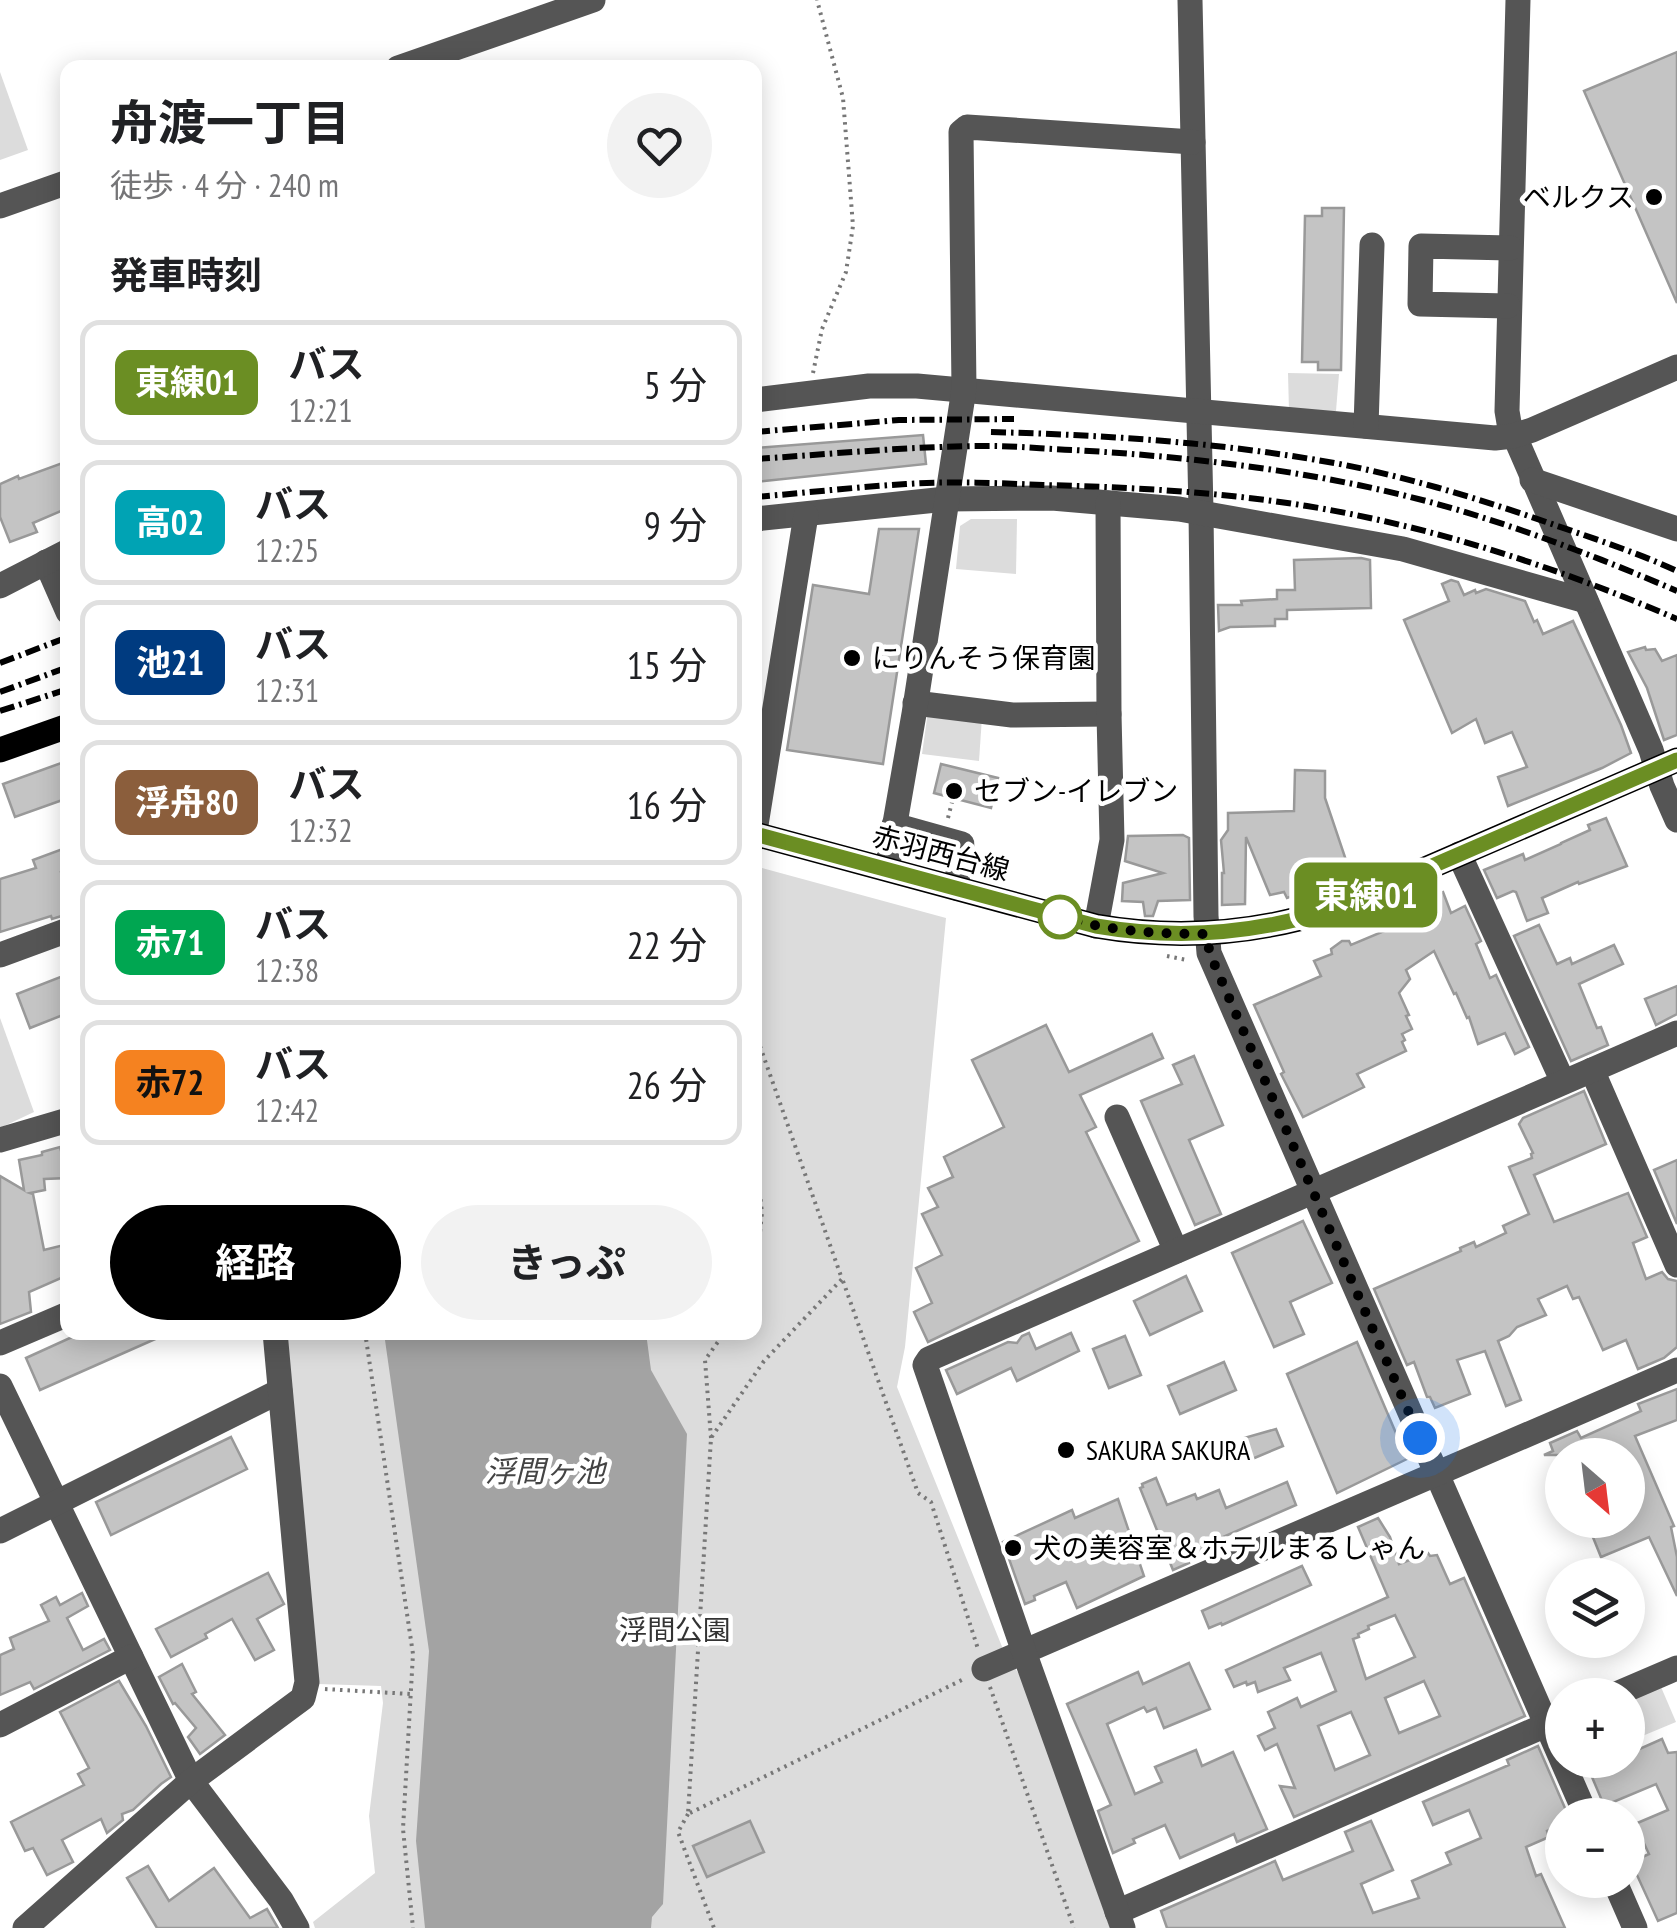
<!DOCTYPE html>
<html lang="ja">
<meta charset="utf-8">
<style>
:root{--surface:#fff;--page:#f2f2f2;--text:#202124;--muted:#757577;--line:#e0e0e0;--accent:#000}
body{margin:0;font-family:"PT Sans Narrow","Noto Sans JP",sans-serif;background:var(--page);color:var(--text);height:100vh;display:flex;flex-direction:column;font-size:38px;white-space:nowrap}
*{box-sizing:border-box;margin:0}
p{font-size:32px;color:var(--muted)}
.icon{flex:none;width:55px;height:55px;fill:none;stroke:currentColor;stroke-width:2;stroke-linecap:round;stroke-linejoin:round}
.map{position:relative;flex:1;overflow:hidden}
.sheet{position:absolute;left:60px;top:60px;width:702px;height:1280px;display:flex;flex-direction:column;background:var(--surface);border-radius:20px;box-shadow:0 5px 25px #0003}
.sheet>*{flex:none}
.badge{padding:0 20px;border-radius:15px;font-size:35px;line-height:65px}
.needle{width:65px;rotate:152deg}
.fabs{position:absolute;left:1545px;top:1438px;display:grid;gap:20px}
.fabs a{display:grid;place-items:center;width:100px;height:100px;border-radius:50%;background:var(--surface);box-shadow:0 5px 25px #0003;font-size:50px}
.you{position:absolute;width:50px;height:50px;margin:-25px;border:8px solid #fff;border-radius:50%;background:#1a73e8;box-shadow:0 0 0 15px #1a73e833}
.map>.badge{position:absolute;translate:-50% -50%;box-shadow:0 0 0 5px #fff}
h2{padding:0 50px;font-size:38px;line-height:90px}
.round{display:grid;place-items:center;flex:none;width:105px;height:105px;border-radius:52px;background:var(--page)}
.headline{display:flex;align-items:center;justify-content:space-between;height:170px;padding:0 50px}
h1{font-size:48px;font-weight:700;line-height:75px}
.action{display:flex;gap:20px;margin-top:auto;padding:20px 50px}
.action a{flex:1;height:115px;border-radius:60px;background:var(--accent);color:#fff;font-size:40px;font-weight:700;line-height:115px;text-align:center}
.action a+a{background:var(--page);color:var(--text)}
ul{padding:0;list-style:none}
li{display:flex;align-items:center;gap:30px;height:125px;margin:0 20px 15px;padding:0 30px;border:5px solid var(--line);border-radius:20px}
li div{flex:1}
li b{display:block;font-size:38px}
li em{font-style:normal}
li .badge{min-width:110px;font-weight:700;text-align:center}
.map>svg:first-child{display:block}
.green{fill:#dcdcdc}
.water{fill:#a3a3a3}
.building{fill:#c4c4c4;stroke:#999;stroke-width:2.5;fill-rule:evenodd}
.lines{fill:none;stroke-linecap:round;stroke-linejoin:round}
.path{stroke:#777;stroke-width:4;stroke-dasharray:2.5 5;stroke-linecap:butt}
.minor{stroke:#555;stroke-width:25}
.major{stroke:#000;stroke-width:25}
.rail{stroke:#000;stroke-width:6;stroke-dasharray:15 5 2.5 5;stroke-linecap:butt}
.line-casing{stroke:#fff;stroke-width:22}
.line{stroke:#6b8e23;stroke-width:15}
.walk{stroke:#000;stroke-width:10;stroke-dasharray:0 18}
.poi-dot{fill:#000;stroke:#fff;stroke-width:4}
.stop-dot{fill:#fff;stroke:#6b8e23;stroke-width:5}
.labels{text-anchor:middle;stroke-width:9;stroke-linejoin:round;paint-order:stroke}
.poi-label{font-size:28px;fill:#000;stroke:#fff;text-anchor:start}
.street-label{font-size:28px;fill:#000;stroke:#fff}
.park-label{font-size:28px;fill:#333;stroke:#fff}
.water-label{font-size:30px;font-style:italic;fill:#444;stroke:#fff}
</style>
<div class="map">
<svg width="1677" height="1928" viewBox="0 0 1677 1928">
<rect width="100%" height="100%" fill="#fff"/>
<g class="green">
<path d="M0,72L28,150L0,160Z"/>
<path d="M1288,373L1339,374L1336,411H1289Z"/>
<path d="M971,519H1017L1016,574L956,569L960,526Z"/>
<path d="M928,711L982,717L979,761L922,754Z"/>
<path d="M755,866L946,918L905,1347L897,1387L1003,1649L1022,1679L1110,1928H315L313,1922L375,1873L369,1816L383,1703L381,1686L318,1684L287,1333L755,1332Z"/>
<path d="M0,1018L34,1112L0,1128Z"/>
<path d="M1661,1687L1676,1722L1628,1742V1702Z"/>
</g>
<path class="water" d="M384,1333H646L651,1370L687,1434L663,1904L652,1917L651,1928H425L416,1841L429,1651Z"/>
<g class="building">
<path d="M1677,52V303L1584,91Z"/>
<path d="M1322,208H1344L1341,370H1318V362H1302L1305,216H1322Z"/>
<path d="M923,435L926,464L755,482V448Z"/>
<path d="M68,461V508L33,523L37,532L10,542L0,517V484L18,476L19,479Z"/>
<path d="M879,529H919L883,764L787,750L813,585L869,594Z"/>
<path d="M1361,558L1370,560L1371,608L1287,610V619H1275V626L1230,627L1219,631L1218,605H1242L1241,601L1277,599V590H1295L1294,560Z"/>
<path d="M1451,580L1458,582L1464,595L1475,590L1476,593L1486,589L1525,601L1534,622L1537,620L1543,634L1573,621L1621,725L1631,753L1602,768L1508,806L1498,777L1527,767L1512,732L1485,743L1476,719L1452,733L1404,620L1449,601L1442,584Z"/>
<path d="M1645,647L1646,650L1655,649L1662,661L1677,655V735L1664,740L1647,688L1628,652Z"/>
<path d="M64,762L68,771V798L15,817L3,784Z"/>
<path d="M941,764L998,778L991,808L934,793Z"/>
<path d="M1295,770L1325,771V798L1351,875L1287,898L1284,892L1270,895L1246,837L1245,904L1222,905V873H1224L1221,840L1228,830V813L1294,811Z"/>
<path d="M1606,818L1627,866L1579,884L1578,882L1542,898L1548,913L1527,921L1516,892L1513,891L1497,898L1484,870L1523,854L1525,860L1561,844V843L1590,830L1588,825Z"/>
<path d="M1183,835L1189,838L1190,900L1158,901L1153,916H1145L1143,902L1122,901L1123,883L1163,873L1125,861L1128,836Z"/>
<path d="M68,847V870L61,872L68,894V914L52,919L51,916L0,932V879L36,868L33,860Z"/>
<path d="M1443,892L1451,913L1465,906L1481,941L1476,944L1490,978L1496,975L1529,1047L1515,1054L1505,1033L1478,1044L1469,1017L1467,1018L1456,993L1454,994L1434,951L1406,970L1410,979L1399,993L1409,1015L1406,1016L1412,1029L1402,1034L1405,1040L1402,1042L1406,1051L1357,1074L1364,1087L1303,1117L1281,1074L1284,1072L1254,1005L1321,976L1314,961L1332,954L1331,949L1342,941H1349L1351,945L1420,916L1414,902Z"/>
<path d="M1539,925L1557,964L1570,958L1572,964L1614,945L1623,964L1579,984L1597,1028L1601,1027L1608,1045L1571,1061L1514,936Z"/>
<path d="M68,974V1013L30,1028L17,994Z"/>
<path d="M1677,986V1014L1656,1025L1645,999Z"/>
<path d="M1046,1025L1069,1072L1152,1034L1163,1058L1080,1095L1096,1127L1086,1132L1139,1241L928,1342L914,1312L932,1303L916,1268L942,1255L922,1214L938,1207L928,1188L953,1177L944,1157L1004,1127L972,1060Z"/>
<path d="M1194,1056L1223,1125L1189,1140L1221,1214L1195,1225L1141,1101L1182,1084L1173,1065Z"/>
<path d="M1584,1091L1606,1144L1534,1175L1554,1222L1628,1193L1647,1237L1633,1243L1646,1279L1662,1272L1668,1279L1677,1281V1347L1664,1358L1638,1369L1626,1340L1603,1350L1579,1297L1573,1299L1567,1286L1538,1299L1546,1315L1517,1327L1509,1336L1498,1341L1521,1400L1506,1406L1485,1351L1457,1360L1470,1394L1435,1408L1430,1397H1427L1414,1362L1407,1365L1374,1289L1461,1251L1460,1248L1474,1242L1476,1247L1506,1233L1503,1226L1529,1214L1509,1167L1532,1158L1531,1154L1533,1153L1519,1124L1523,1118Z"/>
<path d="M60,1147L68,1178L44,1179L45,1190L30,1193L33,1194L44,1250L68,1244V1275L29,1292L31,1312L0,1324V1176L24,1190L19,1160L42,1155V1152Z"/>
<path d="M1677,1160V1224L1654,1170Z"/>
<path d="M1303,1221L1332,1283L1290,1302L1304,1334L1274,1347L1232,1253Z"/>
<path d="M1186,1276L1202,1311L1150,1335L1134,1301Z"/>
<path d="M83,1332H171L40,1390L26,1358Z"/>
<path d="M1029,1333L1036,1349L1071,1333L1079,1351L1017,1381L1011,1368L957,1394L946,1370L1008,1342L1017,1343L1022,1336Z"/>
<path d="M1125,1336L1141,1375L1109,1388L1093,1349Z"/>
<path d="M1357,1342L1407,1459L1337,1493L1287,1374Z"/>
<path d="M1224,1362L1236,1390L1180,1414L1168,1386Z"/>
<path d="M1677,1389V1420L1635,1436L1674,1526L1671,1527L1677,1557V1596L1649,1537L1601,1557L1586,1520H1628V1455H1544L1553,1451L1550,1443L1577,1431L1581,1438L1641,1411L1638,1404Z"/>
<path d="M1276,1429L1283,1446L1252,1459L1244,1438Z"/>
<path d="M231,1437L247,1469L111,1535L96,1502Z"/>
<path d="M1156,1478L1167,1505L1195,1494L1197,1499L1219,1490L1226,1508L1287,1482L1296,1505L1214,1541L1217,1548L1188,1559L1189,1563L1173,1570L1140,1488L1143,1487L1142,1484Z"/>
<path d="M1118,1499L1144,1576L1077,1608L1066,1582L1034,1596L1035,1600L1025,1604L1003,1542L1072,1510L1075,1518Z"/>
<path d="M1378,1518L1390,1537L1399,1564L1428,1553L1430,1556L1437,1555L1450,1584L1464,1578L1525,1716L1294,1817L1280,1786L1295,1788L1277,1744L1265,1750L1258,1736L1275,1728L1268,1712L1297,1698L1301,1707L1336,1691L1321,1653L1284,1668L1290,1680L1258,1692L1255,1682L1247,1685L1246,1682L1234,1687L1226,1670L1388,1597L1358,1527ZM1395,1615L1415,1657L1366,1679L1353,1639L1359,1637L1358,1634L1369,1629L1368,1626ZM1424,1681L1440,1716L1399,1733L1385,1698ZM1351,1712L1370,1755L1335,1770L1318,1726Z"/>
<path d="M1302,1566L1311,1585L1222,1625L1221,1623L1209,1628L1202,1611Z"/>
<path d="M268,1573L284,1604L257,1619L274,1650L255,1660L232,1619L205,1634L207,1638L171,1657L156,1629Z"/>
<path d="M82,1593L88,1606L67,1618L83,1650L104,1639L110,1650L34,1689L30,1682L0,1695V1655L14,1649L10,1638L49,1621L41,1605L56,1597L60,1605Z"/>
<path d="M1189,1663L1210,1709L1164,1728L1156,1708L1147,1712L1144,1707L1107,1724L1135,1794L1162,1782L1155,1767L1196,1750L1202,1766L1233,1752L1267,1829L1237,1842L1234,1834L1180,1858L1165,1825L1133,1839L1135,1843L1113,1853L1098,1811L1111,1805L1067,1704L1138,1672L1143,1684Z"/>
<path d="M182,1664L196,1692L192,1694L225,1735L200,1754L188,1737L196,1728L175,1703L173,1704L159,1677Z"/>
<path d="M119,1681L146,1726L171,1777L161,1784L133,1810L122,1814L123,1820L107,1833L101,1819L62,1840L73,1862L47,1875L33,1848L25,1851L11,1822L84,1785L78,1774L89,1768L60,1712Z"/>
<path d="M1662,1739L1668,1753L1677,1752V1913L1658,1921L1631,1862L1649,1854L1635,1824L1668,1810L1656,1784L1606,1805L1603,1803L1589,1770L1612,1760H1628V1754Z"/>
<path d="M1538,1746L1568,1815H1562V1824L1547,1831L1549,1837L1526,1847L1536,1876L1541,1874L1565,1928H1167L1161,1911L1275,1861L1283,1880L1353,1851L1345,1832L1371,1821L1393,1870L1361,1884L1373,1913L1419,1898L1412,1881L1451,1864L1446,1853L1481,1838L1469,1810L1433,1825L1423,1802L1509,1765L1507,1760Z"/>
<path d="M750,1821L764,1852L707,1877L693,1846Z"/>
<path d="M148,1866L169,1901L214,1868L250,1918L267,1909L278,1928H157L127,1878Z"/>
</g>
<g class="lines">
<g class="path">
<path d="M813,373L822,329L846,272L853,226L843,98L817,0"/>
<path d="M948,818L953,798"/>
<path d="M1167,956L1187,960"/>
<path d="M755,1032L842,1279L764,1361L711,1438L688,1814L966,1678"/>
<path d="M755,1147L762,1213L755,1281"/>
<path d="M843,1281L918,1493L931,1502L978,1649"/>
<path d="M365,1332L413,1654L403,1829L413,1928"/>
<path d="M711,1438L705,1360L725,1332"/>
<path d="M990,1687L1074,1928"/>
<path d="M325,1689L410,1694"/>
<path d="M688,1814L678,1832L714,1928"/>
</g>
<g class="minor">
<path d="M1190,0L1201,512L1206,916L1209,953L1586,1815"/>
<path d="M1518,0L1507,411L1509,423L1651,750L1662,786L1677,820"/>
<path d="M398,68L593,0"/>
<path d="M0,206L68,182"/>
<path d="M1508,306L1420,304L1421,246L1510,248"/>
<path d="M755,400L869,386H917L1495,438L1513,436L1532,430L1677,367"/>
<path d="M1366,426L1372,245"/>
<path d="M1532,480L1677,529"/>
<path d="M755,519L946,499L1052,498L1179,509L1403,549L1586,601"/>
<path d="M46,562L68,612"/>
<path d="M0,586L68,551"/>
<path d="M915,703L1012,715L1109,714"/>
<path d="M894,825L962,844L956,888"/>
<path d="M755,831L806,515"/>
<path d="M1459,854L1563,1082"/>
<path d="M887,869L914,714L964,389L961,132L967,127L1193,142"/>
<path d="M1096,926L1112,840L1109,714L1108,503"/>
<path d="M0,955L68,930"/>
<path d="M1592,1070L1677,1265"/>
<path d="M1117,1117L1176,1251"/>
<path d="M0,1140L68,1120"/>
<path d="M0,1343L68,1314"/>
<path d="M0,1386L191,1781L281,1900L297,1928"/>
<path d="M0,1531L280,1391"/>
<path d="M984,1669L1677,1370"/>
<path d="M1614,1695L1677,1668"/>
<path d="M0,1725L131,1657"/>
<path d="M1614,1880L1635,1928"/>
<path d="M1117,1912L1562,1718"/>
<path d="M25,1928L191,1781L303,1698L307,1682L275,1332"/>
<path d="M1123,1928L1024,1652L925,1365L929,1359L1677,1033"/>
</g>
<g class="major">
<path d="M0,750L68,726"/>
<path d="M755,834L1096,926C1177,940 1256,934 1333,909L1677,760"/>
</g>
<g class="rail">
<path d="M755,432L899,420L1014,419"/>
<path d="M991,432C1110,435 1228,443 1345,465C1414,479 1483,500 1549,523C1592,538 1636,552 1677,571"/>
<path d="M755,459C833,454 912,446 990,446C1018,446 1046,449 1074,450C1209,458 1348,475 1478,516C1545,537 1612,563 1677,591"/>
<path d="M755,497C805,493 856,487 906,484C951,481 998,483 1043,485C1131,487 1220,492 1307,506C1435,527 1559,568 1677,619"/>
<path d="M0,663L68,637"/>
<path d="M0,692L68,667"/>
<path d="M0,711L68,689"/>
</g>
</g>
<g class="lines">
<defs>
<path id="line" d="M755,834L1096,926C1177,940 1256,934 1333,909L1677,760"/>
</defs>
<use href="#line" class="line-casing"/>
<use href="#line" class="line"/>
<path class="walk" d="M1060,917C1109,931 1156,934 1206,934L1210,954L1420,1438"/>
</g>
<g class="poi-dot">
<circle cx="1654" cy="197" r="10"/>
<circle cx="852" cy="658" r="10"/>
<circle cx="954" cy="791" r="10"/>
<circle cx="1066" cy="1450" r="10"/>
<circle cx="1013" cy="1548" r="10"/>
</g>
<circle class="stop-dot" cx="1060" cy="917" r="20"/>
<g class="labels">
<g class="poi-label">
<text x="1634" y="207" text-anchor="end">ベルクス</text>
<text x="872" y="668">にりんそう保育園</text>
<text x="974" y="801">セブン-イレブン</text>
<text x="1086" y="1460">SAKURA SAKURA</text>
<text x="1033" y="1558">犬の美容室＆ホテルまるしゃん</text>
</g>
<g class="street-label">
<text transform="translate(941 853) rotate(15)" y="10">赤羽西台線</text>
</g>
<g class="park-label">
<text x="675" y="1640">浮間公園</text>
</g>
<g class="water-label">
<text x="545" y="1482">浮間ヶ池</text>
</g>
</g>
</svg>
<div class="fabs">
<a><svg class="needle" viewBox="-14 -14 28 28"><path d="M0-13l5 13h-10z" fill="#e53935"/><path d="M0 13l5-13h-10z" fill="#757577"/></svg></a>
<a><svg class="icon" aria-label="layers" viewBox="0 0 24 24"><path d="M12 4l9 5-9 5-9-5zM3 14l9 5 9-5"/></svg></a>
<a>+</a>
<a>−</a>
</div>
<div class="you" style="left:1420px;top:1438px"></div>
<b class="badge" style="left:1366px;top:895px;background:#6b8e23;color:#fff">東練01</b>
<section class="sheet">
<div class="headline"><div><h1>舟渡一丁目</h1><p>徒歩 · 4 分 · 240 m</p></div><a class="round"><svg class="icon" aria-label="heart" viewBox="0 0 24 24"><path d="M12 20l-8-8c-3-5 5-10 8-4 3-6 11-1 8 4z"/></svg></a></div>
<h2>発車時刻</h2>
<ul>
<li><span class="badge" style="background:#6b8e23;color:#fff">東練01</span><div><b>バス</b><p>12:21</p></div><em>5 分</em></li>
<li><span class="badge" style="background:#00a3b4;color:#fff">高02</span><div><b>バス</b><p>12:25</p></div><em>9 分</em></li>
<li><span class="badge" style="background:#003b80;color:#fff">池21</span><div><b>バス</b><p>12:31</p></div><em>15 分</em></li>
<li><span class="badge" style="background:#8b5e3c;color:#fff">浮舟80</span><div><b>バス</b><p>12:32</p></div><em>16 分</em></li>
<li><span class="badge" style="background:#00a651;color:#fff">赤71</span><div><b>バス</b><p>12:38</p></div><em>22 分</em></li>
<li><span class="badge" style="background:#f58220;color:#111">赤72</span><div><b>バス</b><p>12:42</p></div><em>26 分</em></li>
</ul>
<div class="action"><a>経路</a><a>きっぷ</a></div>
</section>
</div>
